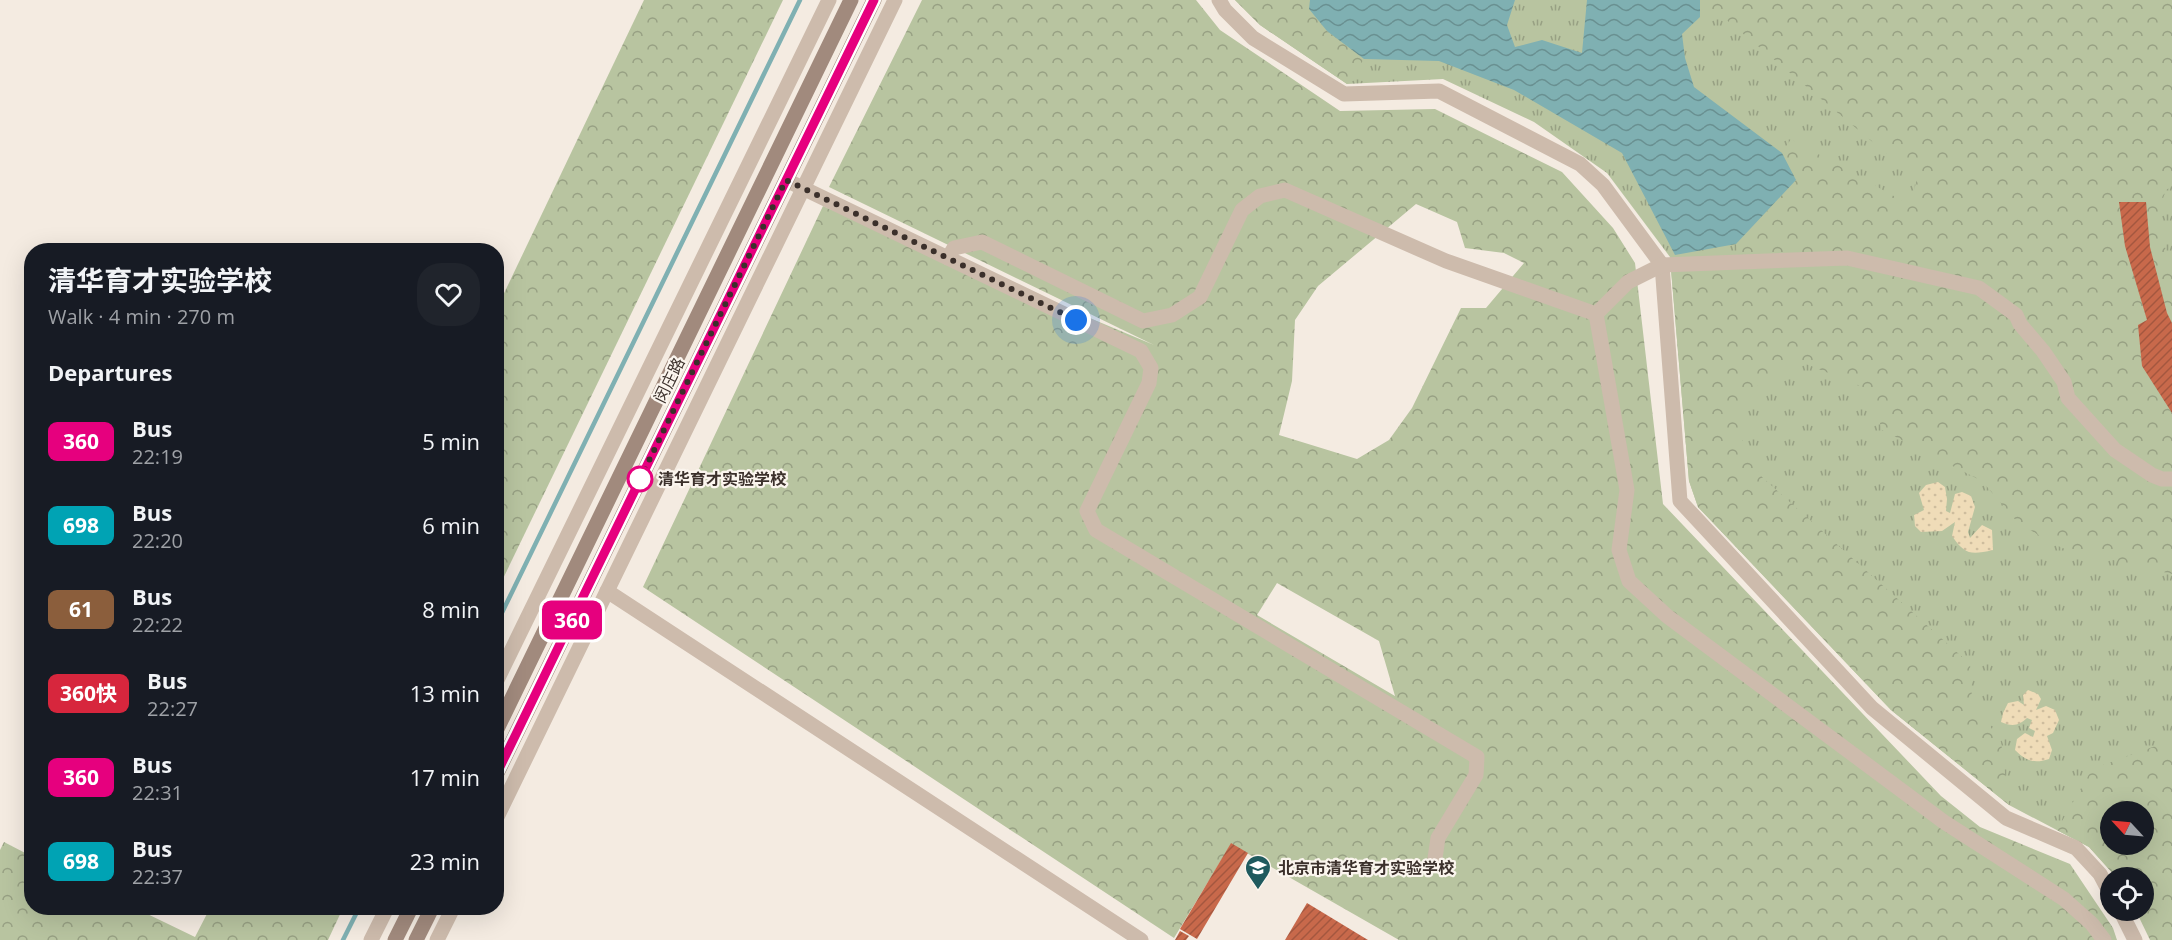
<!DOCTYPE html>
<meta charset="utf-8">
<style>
:root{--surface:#171b24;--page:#20242c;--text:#f1f3f6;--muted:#9ea1a6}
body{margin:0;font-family:"Open Sans","Noto Sans SC",sans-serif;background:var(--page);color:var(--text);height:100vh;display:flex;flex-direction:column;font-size:22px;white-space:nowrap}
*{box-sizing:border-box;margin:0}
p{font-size:20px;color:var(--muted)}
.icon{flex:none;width:33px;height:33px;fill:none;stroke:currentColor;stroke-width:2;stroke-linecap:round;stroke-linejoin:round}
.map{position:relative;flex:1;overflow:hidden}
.panel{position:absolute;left:24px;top:243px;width:480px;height:672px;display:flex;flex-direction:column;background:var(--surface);border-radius:24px;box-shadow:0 6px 24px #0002}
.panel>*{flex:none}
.badge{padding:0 12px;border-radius:9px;font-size:21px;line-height:39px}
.needle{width:39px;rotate:296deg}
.buttons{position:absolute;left:2100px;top:801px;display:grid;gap:12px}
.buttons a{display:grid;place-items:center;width:54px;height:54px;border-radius:50%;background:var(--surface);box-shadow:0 6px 24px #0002;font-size:30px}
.you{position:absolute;width:30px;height:30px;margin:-15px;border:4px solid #fff;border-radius:50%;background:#1a73e8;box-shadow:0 0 0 9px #1a73e833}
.map>.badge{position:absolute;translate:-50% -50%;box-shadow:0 0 0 3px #fff}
h2{padding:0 24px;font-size:22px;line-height:54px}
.round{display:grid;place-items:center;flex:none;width:63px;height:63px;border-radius:24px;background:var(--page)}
.head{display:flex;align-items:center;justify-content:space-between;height:102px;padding:0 24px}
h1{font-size:28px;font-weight:700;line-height:45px}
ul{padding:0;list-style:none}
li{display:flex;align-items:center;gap:18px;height:84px;padding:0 24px}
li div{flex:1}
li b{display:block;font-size:22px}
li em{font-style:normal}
li .badge{min-width:66px;font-weight:700;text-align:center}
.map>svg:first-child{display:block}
.grass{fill:url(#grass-tufts);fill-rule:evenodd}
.forest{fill:url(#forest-crowns);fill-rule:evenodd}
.sand{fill:url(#sand-dots)}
.water{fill:url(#water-waves)}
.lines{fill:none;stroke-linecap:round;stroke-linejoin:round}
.stream{stroke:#7fb0b2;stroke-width:4.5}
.building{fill:url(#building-hatch)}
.minor{stroke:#cdbbac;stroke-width:15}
.tertiary{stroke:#cdbbac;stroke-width:15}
.secondary{stroke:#a18a7d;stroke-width:15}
.line-casing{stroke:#fff;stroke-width:14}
.line{stroke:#e6007e;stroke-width:9}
.walk{stroke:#3b302b;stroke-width:6;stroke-dasharray:0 10.8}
.stop-dot{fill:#fff;stroke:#e6007e;stroke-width:3}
.labels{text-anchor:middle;stroke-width:4.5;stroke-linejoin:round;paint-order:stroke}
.street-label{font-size:16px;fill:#3b302b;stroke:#fbf5ee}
.stop-label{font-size:16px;font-weight:bold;fill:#3b302b;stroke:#fbf5ee;text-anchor:start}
.poi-label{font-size:16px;font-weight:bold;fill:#3b302b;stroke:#fbf5ee;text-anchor:start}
</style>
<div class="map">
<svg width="2172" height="940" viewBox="0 0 2172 940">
<defs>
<pattern id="grass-tufts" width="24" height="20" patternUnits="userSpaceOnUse" patternTransform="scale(1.5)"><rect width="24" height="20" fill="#b8c4a0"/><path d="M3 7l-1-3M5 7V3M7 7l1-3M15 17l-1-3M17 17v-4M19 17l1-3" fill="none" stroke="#97a083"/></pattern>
<pattern id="forest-crowns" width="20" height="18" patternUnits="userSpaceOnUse" patternTransform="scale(1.5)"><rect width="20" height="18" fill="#b8c4a0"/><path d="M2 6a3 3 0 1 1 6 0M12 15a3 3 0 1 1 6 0" fill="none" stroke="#97a083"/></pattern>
<pattern id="sand-dots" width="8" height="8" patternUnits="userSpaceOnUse" patternTransform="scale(1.5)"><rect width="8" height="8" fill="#efdcb8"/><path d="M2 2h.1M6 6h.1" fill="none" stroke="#cebd9e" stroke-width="1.8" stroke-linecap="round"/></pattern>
<pattern id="water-waves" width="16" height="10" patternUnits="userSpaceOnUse" patternTransform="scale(1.5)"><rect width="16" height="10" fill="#7fb0b2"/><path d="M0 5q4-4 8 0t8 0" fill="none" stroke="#699091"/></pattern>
<pattern id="building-hatch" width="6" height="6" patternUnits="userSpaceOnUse" patternTransform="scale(1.5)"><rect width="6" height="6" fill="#c8694b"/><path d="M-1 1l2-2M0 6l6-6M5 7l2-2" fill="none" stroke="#a4573f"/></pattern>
</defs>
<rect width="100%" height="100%" fill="#f4ebe1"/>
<path class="grass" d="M1235,0H2172V940L2144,910V878L2116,877L2089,847L2009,805L1891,710L1698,507L1689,481L1670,257L1607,173L1534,122L1443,79L1347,84L1260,25ZM2110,812H2144V844H2110Z"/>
<g class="forest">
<path d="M644,0H783L497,591V308Z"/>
<path d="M922,0H1196L1220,30L1340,111L1435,109L1562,172L1613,228L1635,263L1663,504L1941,796L1980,827L2070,864L2113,928L2117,940H1399L1231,844L1174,938L643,587L823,206L1154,345L829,187ZM1416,204L1457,222L1465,248L1504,253L1524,263L1486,308H1461L1412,408L1389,440L1357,459L1279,435L1292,381L1295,320L1318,286ZM1277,583L1379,641L1395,696L1257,615Z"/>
<path d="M1235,0H1310L1309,9L1327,31L1364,59L1347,84L1260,25Z"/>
<path d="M1700,0H2172V186L2166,190L2157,215L2172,275V323L2167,313L2150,248L2146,202H2120L2125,246L2147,320L2138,326L2142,366L2172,413V574L2062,548L2019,524L1982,481L1882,430L1870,390L1794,359L1741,398V438L1762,477L1970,664L1972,700L2001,742L2009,805L1891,710L1698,507L1689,481L1671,270L1739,268L1736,244L1796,180L1782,153L1791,139L1910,205L1917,179L1723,17H1700Z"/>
<path d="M2172,740V940H2150L2136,911L2144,910V878L2116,877L2089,847L2057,830L2092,769ZM2110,812H2144V844H2110Z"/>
<path d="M4,842L31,856L32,908H135L195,937L210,908H343L328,940H0V850Z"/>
</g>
<g class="sand">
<path d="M1938,482L1945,487L1947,499L1946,511L1950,513L1955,494L1962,492L1971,496L1975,507L1968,532L1970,538L1982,525L1992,530L1993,550C1971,555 1965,555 1952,536L1955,522L1942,531L1921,532L1915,526L1914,515L1924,510L1919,493L1926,485Z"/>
<path d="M2028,690L2038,694L2041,699L2036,710L2046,706L2055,710L2059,720L2053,733L2047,736L2052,750L2049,759C2034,764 2026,761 2015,750L2017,739L2025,733L2033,737L2035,731L2029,728L2032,720L2027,718C2019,726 2012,727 2001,722L2003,713L2008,703L2018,701L2024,705L2023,695Z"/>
</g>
<path class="water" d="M1310,0H1515L1507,25L1515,47L1542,40L1582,53L1587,0H1700V17L1682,34L1685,58L1694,87L1782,153L1796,180L1736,244L1675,255L1622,153L1514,90L1439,61L1364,59L1327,31L1309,9Z"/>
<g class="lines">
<g class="stream">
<path d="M496,625L800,0"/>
<path d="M343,940L359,908"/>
</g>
</g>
<g class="building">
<path d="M2119,202H2146L2150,247L2167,313L2172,323V413L2142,366L2138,325L2147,320L2125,246Z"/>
<path d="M1231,843L1248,853L1197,939L1180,929Z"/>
<path d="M1307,903L1368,940H1285Z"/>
<path d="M1180,931L1189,936L1186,940H1175Z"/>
</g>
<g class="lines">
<g class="minor">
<path d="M1219,0L1225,10L1253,38L1344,94L1439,91L1580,164L1603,185L1662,265L1680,501L1872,708L2006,818L2076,848L2100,874L2110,893"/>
<path d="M786,180L1141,351L1151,368L1149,383L1087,511L1096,530L1477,757L1476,775L1438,838L1434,865"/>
<path d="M948,258L954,248L982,242L1143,321L1172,315L1200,297L1242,210L1260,196L1285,190L1446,261L1596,314"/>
<path d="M607,591L1141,940"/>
<path d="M2120,910L2135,940"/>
<path d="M2104,940L2092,924L2064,899L1944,822L1667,616L1629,581L1619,550L1627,490L1596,314L1628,282L1662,265L1847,258L1979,288L2016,315L2020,324L2043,351L2064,382L2068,398L2115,450L2152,475L2162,479H2172"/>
</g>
<g class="tertiary">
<path d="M496,682L829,0"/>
<path d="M496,819L895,0"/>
<path d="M371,940L387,908"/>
<path d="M437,940L453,908"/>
</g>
<g class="secondary">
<path d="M496,731L851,0"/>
<path d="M496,775L874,0"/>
<path d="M395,940L411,908"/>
<path d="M416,940L432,908"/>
</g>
</g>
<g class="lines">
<defs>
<path id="line" d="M496,775L874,0"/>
</defs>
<use href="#line" class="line-casing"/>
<use href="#line" class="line"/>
<path class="walk" d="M640,479L786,180L1076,320"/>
</g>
<defs>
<symbol id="school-pin" viewBox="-11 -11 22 30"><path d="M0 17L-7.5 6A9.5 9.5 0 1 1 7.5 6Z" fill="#1f5a5e" stroke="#fbf5ee"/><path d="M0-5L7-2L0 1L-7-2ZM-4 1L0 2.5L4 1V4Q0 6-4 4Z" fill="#fff"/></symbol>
</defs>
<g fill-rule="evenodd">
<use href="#school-pin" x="1243" y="853" width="30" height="40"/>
</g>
<circle class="stop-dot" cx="640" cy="479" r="12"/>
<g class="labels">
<g class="street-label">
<text transform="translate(669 380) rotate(-64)" y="6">闵庄路</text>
</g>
<g class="stop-label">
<text x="658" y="485">清华育才实验学校</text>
</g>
<g class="poi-label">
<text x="1278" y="874">北京市清华育才实验学校</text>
</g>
</g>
</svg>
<div class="buttons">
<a><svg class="needle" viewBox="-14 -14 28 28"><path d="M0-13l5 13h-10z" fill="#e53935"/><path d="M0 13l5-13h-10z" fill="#9ea1a6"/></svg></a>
<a><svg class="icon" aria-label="locate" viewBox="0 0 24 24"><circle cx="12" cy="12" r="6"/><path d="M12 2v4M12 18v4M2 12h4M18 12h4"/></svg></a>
</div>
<div class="you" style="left:1076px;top:320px"></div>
<b class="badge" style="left:572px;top:620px;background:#e6007e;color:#fff">360</b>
<section class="panel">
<div class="head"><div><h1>清华育才实验学校</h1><p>Walk · 4 min · 270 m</p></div><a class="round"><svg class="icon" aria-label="heart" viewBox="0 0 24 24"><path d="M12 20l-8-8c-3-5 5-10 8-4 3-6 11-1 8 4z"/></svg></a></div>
<h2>Departures</h2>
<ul>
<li><span class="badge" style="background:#e6007e;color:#fff">360</span><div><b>Bus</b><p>22:19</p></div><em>5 min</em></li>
<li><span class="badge" style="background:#00a3b4;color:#fff">698</span><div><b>Bus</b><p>22:20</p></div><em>6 min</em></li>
<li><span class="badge" style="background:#8b5e3c;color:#fff">61</span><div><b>Bus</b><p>22:22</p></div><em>8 min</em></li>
<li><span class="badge" style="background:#d7263d;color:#fff">360快</span><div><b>Bus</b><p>22:27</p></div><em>13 min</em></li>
<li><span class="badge" style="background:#e6007e;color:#fff">360</span><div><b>Bus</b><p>22:31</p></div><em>17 min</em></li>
<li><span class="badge" style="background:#00a3b4;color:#fff">698</span><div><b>Bus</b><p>22:37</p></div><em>23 min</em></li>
</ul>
</section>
</div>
